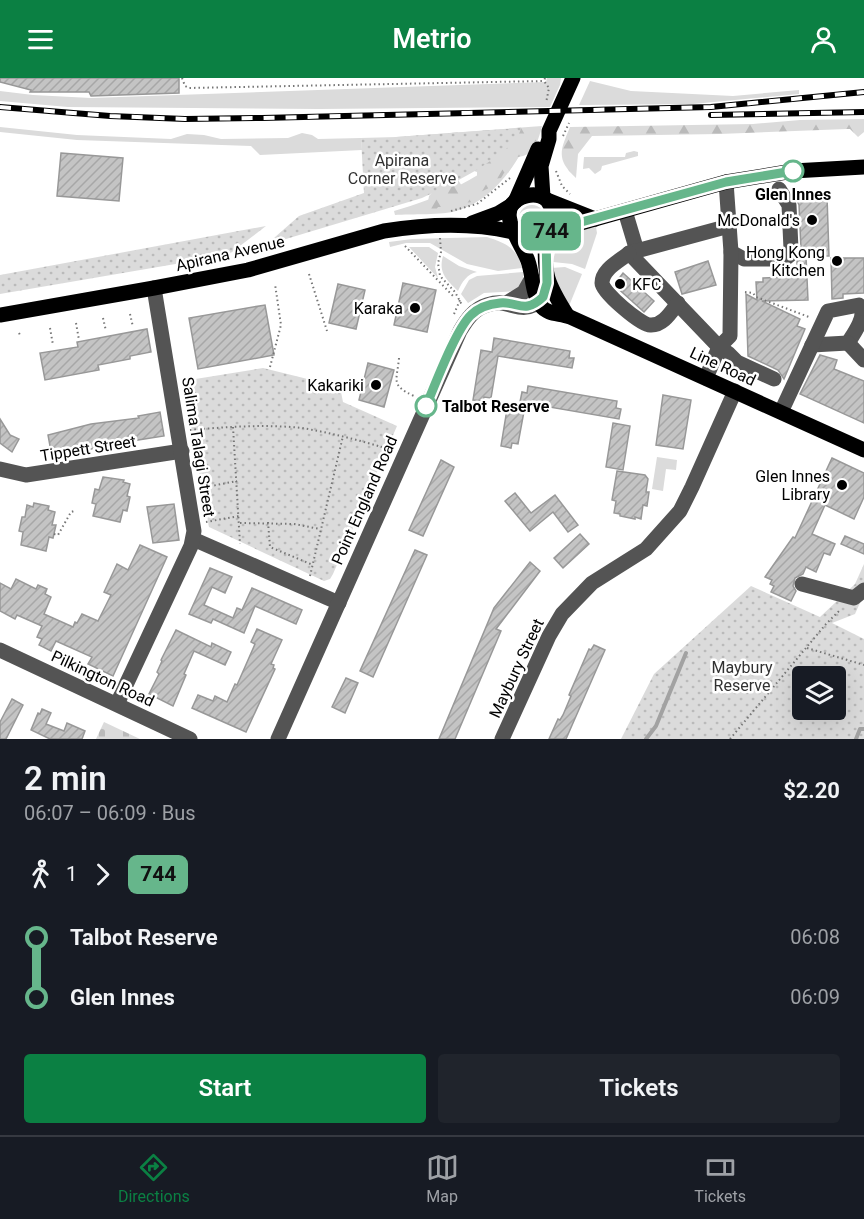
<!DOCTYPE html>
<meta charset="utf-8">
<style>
:root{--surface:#171b24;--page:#20242c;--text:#f1f3f6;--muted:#9ea1a6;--line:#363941;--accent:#0b8043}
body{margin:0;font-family:Roboto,sans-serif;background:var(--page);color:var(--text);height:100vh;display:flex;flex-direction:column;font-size:22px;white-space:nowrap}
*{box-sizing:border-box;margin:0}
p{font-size:20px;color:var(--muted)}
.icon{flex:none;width:33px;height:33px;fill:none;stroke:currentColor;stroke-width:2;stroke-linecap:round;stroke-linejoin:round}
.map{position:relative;height:661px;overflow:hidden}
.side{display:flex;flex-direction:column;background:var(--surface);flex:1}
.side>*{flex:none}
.badge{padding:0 12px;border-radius:9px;font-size:21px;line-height:39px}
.fabs{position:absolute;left:792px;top:588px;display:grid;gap:12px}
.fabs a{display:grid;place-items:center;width:54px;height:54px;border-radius:6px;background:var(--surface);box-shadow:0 6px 24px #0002;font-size:30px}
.map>.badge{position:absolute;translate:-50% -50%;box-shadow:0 0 0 3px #fff}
.legs{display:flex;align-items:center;gap:9px;height:66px;padding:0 24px;font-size:20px}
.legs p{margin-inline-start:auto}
.headline{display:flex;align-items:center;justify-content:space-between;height:102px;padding:0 24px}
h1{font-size:33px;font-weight:600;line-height:45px}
.primary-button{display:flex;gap:12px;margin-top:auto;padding:12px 24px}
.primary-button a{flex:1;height:69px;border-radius:6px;background:var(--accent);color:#fff;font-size:24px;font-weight:600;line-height:69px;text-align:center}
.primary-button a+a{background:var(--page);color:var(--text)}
ul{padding:0 24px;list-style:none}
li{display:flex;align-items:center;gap:21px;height:60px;font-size:22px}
li i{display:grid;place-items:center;width:9px;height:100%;margin:0 8px;background:currentColor}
li i::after{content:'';width:15px;height:15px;margin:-8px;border:4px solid;border-radius:50%;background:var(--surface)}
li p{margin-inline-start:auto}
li:first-child i{background:linear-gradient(#0000 50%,currentColor 0)}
li:last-child i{background:linear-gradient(currentColor 50%,#0000 0)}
header{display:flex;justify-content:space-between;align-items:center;height:78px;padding:0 24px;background:var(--accent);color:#fff;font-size:27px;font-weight:600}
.tabs{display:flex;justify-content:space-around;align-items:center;height:84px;border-top:2px solid var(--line);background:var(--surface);font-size:16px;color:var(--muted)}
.tabs a{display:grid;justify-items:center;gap:3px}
.tabs .selected{color:var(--accent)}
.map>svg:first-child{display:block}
.green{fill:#dbdbdb}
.forest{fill:url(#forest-firs)}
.cemetery{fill:url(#cemetery-stones)}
.park{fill:url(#park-dots);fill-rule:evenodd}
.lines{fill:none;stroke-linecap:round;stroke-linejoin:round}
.stream{stroke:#a2a2a2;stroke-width:4}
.building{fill:url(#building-hatch);stroke:#989898;stroke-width:1.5}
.path{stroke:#767676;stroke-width:2;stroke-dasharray:1.5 3;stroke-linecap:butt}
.minor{stroke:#545454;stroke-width:15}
.major{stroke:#000;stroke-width:15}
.rail-casing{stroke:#000;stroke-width:6}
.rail{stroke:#fff;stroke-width:4;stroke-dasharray:11;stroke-linecap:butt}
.line-1-casing{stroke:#fff;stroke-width:14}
.line-1{stroke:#66b68b;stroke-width:9}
.stop-1-dot{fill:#fff;stroke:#66b68b;stroke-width:3}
.poi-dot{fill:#000;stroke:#fff;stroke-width:2}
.labels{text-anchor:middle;stroke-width:5;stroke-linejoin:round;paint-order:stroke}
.park-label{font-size:16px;fill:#323232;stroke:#fff}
.stop-label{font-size:16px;font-weight:bold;fill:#000;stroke:#fff}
.poi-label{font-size:16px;fill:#000;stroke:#fff;text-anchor:end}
.street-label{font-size:16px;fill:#000;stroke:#fff}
</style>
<header><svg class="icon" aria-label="menu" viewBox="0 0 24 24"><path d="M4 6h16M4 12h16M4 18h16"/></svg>Metrio<svg class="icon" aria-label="person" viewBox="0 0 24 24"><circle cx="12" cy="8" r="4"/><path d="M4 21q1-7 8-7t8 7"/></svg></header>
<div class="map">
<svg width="864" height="661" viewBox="0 0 864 661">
<defs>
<pattern id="forest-firs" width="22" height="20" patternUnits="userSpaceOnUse" patternTransform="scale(1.5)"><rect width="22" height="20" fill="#dbdbdb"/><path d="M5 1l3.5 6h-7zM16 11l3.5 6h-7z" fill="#bababa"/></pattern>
<pattern id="cemetery-stones" width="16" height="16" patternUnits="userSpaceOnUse" patternTransform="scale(1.5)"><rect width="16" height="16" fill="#dbdbdb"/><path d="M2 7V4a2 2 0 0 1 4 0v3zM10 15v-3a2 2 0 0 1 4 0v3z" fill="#bababa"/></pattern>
<pattern id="park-dots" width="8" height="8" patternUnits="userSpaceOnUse" patternTransform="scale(1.5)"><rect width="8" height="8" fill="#dbdbdb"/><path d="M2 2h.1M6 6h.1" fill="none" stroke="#bababa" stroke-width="1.8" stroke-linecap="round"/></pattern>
<pattern id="building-hatch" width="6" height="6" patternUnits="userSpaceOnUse" patternTransform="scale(1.5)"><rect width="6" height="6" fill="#c4c4c4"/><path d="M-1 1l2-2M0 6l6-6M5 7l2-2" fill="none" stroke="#a7a7a7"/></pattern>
</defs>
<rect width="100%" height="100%" fill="#fff"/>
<g class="green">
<path d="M547,0H561L560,7L550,29L319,31L68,29L0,23V13L33,17L91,20L546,4Z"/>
<path d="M590,3L631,13L733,18L799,12V16L693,26L579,27Z"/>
<path d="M0,49L77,57L171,61L187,56L204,57L221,61L288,60L302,55L312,57L318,61L361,60L362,72L260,77L251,68L77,62L0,54Z"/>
<path d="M512,73L521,75C507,100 485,125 456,133C444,137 410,136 395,137L394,133C440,120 475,102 512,73Z"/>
<path d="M634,73L638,74V78L602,88L601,92L595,96L589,90L583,91L584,79H625L626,75Z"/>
<circle cx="532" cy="140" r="13"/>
<path d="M596,149L597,155L585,191L572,186L553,184C558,154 569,154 596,149Z"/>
<path d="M487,159C506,165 517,170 522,190L498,193L467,186L430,165H406L390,169L389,164L412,161Z"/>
<path d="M409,169H429L438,175L435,189L438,200Z"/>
<path d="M443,178L459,188L477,194C467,196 462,204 458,213C447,202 438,195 443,178Z"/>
<path d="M565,189L582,196L569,228L564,224L551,190Z"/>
<path d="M523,194V202L516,213L484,215L468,225L461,216L469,202L477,198Z"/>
<path d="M657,379L677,382L676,392L666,391L663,413L652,411Z"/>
</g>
<g class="forest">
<path d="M864,41V54L858,59L850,51H847L719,56L592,58L578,76L576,100C556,81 560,73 570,49L753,46L800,42Z"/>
<path d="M542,48C537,68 532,81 510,79L513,87L508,95H504L501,100L489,103V110L476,116L473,124L463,125L452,121L450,127L443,129H438L434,135H426L429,118L448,96L458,102L462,108L477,102V94L474,93L478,81L396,59Z"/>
</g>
<path class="cemetery" d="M104,644L140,661H96Z"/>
<g class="park">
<path d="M521,50C517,75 445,110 422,120L266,167L299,138L364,115L361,60L396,59Z"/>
<path d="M266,148L228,177L0,216V197Z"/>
<path d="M263,290L340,309L343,324L397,348L333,496L330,501L324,503L209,449L183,303Z"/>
<path d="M864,486V516L855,536L832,545L864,561V661H621L654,596L751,508L820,539L855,506ZM802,598H836V632H802Z"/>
</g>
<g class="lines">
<g class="stream">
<path d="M646,661L656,648L686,575"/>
<path d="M856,661L860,651H864"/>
</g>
</g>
<g class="building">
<path d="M0,0H179V15L91,18L89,14H30L31,12L0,4Z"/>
<path d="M61,75L123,80L119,123L57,118Z"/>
<path d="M795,118H827L829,178H806L808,222L762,223L800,241L797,248L805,251L784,301L778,292L748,278L746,216L757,222L756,204H763V200L788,199V197L797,196V184L801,171L799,127Z"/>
<path d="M831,180H864V215L843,216V220L832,221Z"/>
<path d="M708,183L716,207L682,216L675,194Z"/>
<path d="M623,195L654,223L644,234L614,207Z"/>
<path d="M403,205L436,212L427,254L394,247Z"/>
<path d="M338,206L365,212L356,251L329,245Z"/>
<path d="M265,227L274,277L198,291L189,240Z"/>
<path d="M147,251L151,274L130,278V281L98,287L99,292L45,302L40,275L78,269L77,264Z"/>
<path d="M494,260L570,273L569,280H574L572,290L498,278L491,320L484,319L483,323L473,322L481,272L492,274Z"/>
<path d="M820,277L837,282L834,291L864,303V345L800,316Z"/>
<path d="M368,285L394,292L384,329L359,322Z"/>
<path d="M528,308L617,323L616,330L621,331L619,341L520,324L522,314L527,315Z"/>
<path d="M663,317L691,322L683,371L656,367Z"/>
<path d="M508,325L525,328L518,366L512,365L511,370L501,368Z"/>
<path d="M160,334L164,358L132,363V366L74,373V375L52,379L48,357L91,346L139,340L138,338Z"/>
<path d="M0,341L10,357L19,361L12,374L0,365Z"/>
<path d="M613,345L630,348L623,392L606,389Z"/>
<path d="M832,380L864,395V419L854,441L825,427L812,456L835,466L830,477L824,475L816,494L806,489L803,496L795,500L793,508L796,513L791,523L771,514L774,508L770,506L772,502L765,499L793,459L795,460Z"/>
<path d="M441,382L454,389L423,458L409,452Z"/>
<path d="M617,393L645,397L648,401L646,414H649L647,428L643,427L641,441L635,439V441L620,438V436L614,435L616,423L612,422Z"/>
<path d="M103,399L124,402L123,404L130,406L127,418L130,419L127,433L123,432L120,444L93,438L96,426L92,425L95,411L99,412Z"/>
<path d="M515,415L531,435L555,417L578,447L568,454L553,434L530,453L505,423Z"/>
<path d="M34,425L49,428L48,432L55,434L52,447H56L53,460L49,459L46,473L21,467L23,454L19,453L22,439H25L27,427L33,429Z"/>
<path d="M174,426L179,462L153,465L147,429Z"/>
<path d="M580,456L589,466L563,490L554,480Z"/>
<path d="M845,458L864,466V476L841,466Z"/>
<path d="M140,467L167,479L113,598L88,586L92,579L56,563L51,573L39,567L42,561L37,559L42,548L17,537L15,541L0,533V505L11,511L16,501L36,511L38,507L47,511L45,516L51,519L44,536L73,549L75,544L77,545L82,536L98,543L111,517L104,514L117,486L128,492Z"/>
<path d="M415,472L427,477L373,599L360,593Z"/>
<path d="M530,484L540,493L496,551L501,553L455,661H439L494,530Z"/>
<path d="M210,490L232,499L225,515L212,509L204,527L233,540L237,530L242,532L252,510L302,532L296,546L255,528L244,555L213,541L211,545L189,536Z"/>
<path d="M257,551L282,562L271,586L274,587L273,590L275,591L246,654L192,630L198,617L213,623L215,618L227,624L235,606L237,607L255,566L251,564Z"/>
<path d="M176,552L211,569L212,565L231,574L225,587L194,573L184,596L186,597L173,628L149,616L159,596L157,594L162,583L161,582Z"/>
<path d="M594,567L605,572L566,661H549L558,641L560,642L563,637L571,618L569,617L589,571L591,572Z"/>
<path d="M346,600L358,605L345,635L332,629Z"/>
<path d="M12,621L23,627L6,661H0V644Z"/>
<path d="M42,631L51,635L46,646L64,653L67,645L85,653L82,661H50L31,652L38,635L40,636Z"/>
</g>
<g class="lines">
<g class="path">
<path d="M182,0L185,8L189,10L544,3"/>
<path d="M545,0L544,3L549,10L546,25"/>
<path d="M563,58L569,45"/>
<path d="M556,93L562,108L570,116"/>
<path d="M451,133L477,126L510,100"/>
<path d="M440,160L441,174L438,185L440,198L455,214L462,227"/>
<path d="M405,168L454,219"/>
<path d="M309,196L327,253"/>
<path d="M745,214L753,215L756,219L809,239"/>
<path d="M130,236L133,249"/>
<path d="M454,236L460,222"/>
<path d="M103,240L106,253"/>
<path d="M76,245L79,262"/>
<path d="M50,250L53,267"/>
<path d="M19,255L20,257"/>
<path d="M399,280C397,303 390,307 414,318"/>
<path d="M270,289L281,247L275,206"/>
<path d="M233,349L240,466"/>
<path d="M190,352C226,349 265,346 302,350C332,355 362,363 392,372"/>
<path d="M201,410L237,403"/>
<path d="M206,444L239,438"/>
<path d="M268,444L270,469L313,487"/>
<path d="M240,445L294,446L320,451"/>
<path d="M54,456L58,457L71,434L74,433"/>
<path d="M310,498L343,358"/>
<path d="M807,570L864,587"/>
<path d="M730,661L826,546L841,531"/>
</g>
<g class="minor">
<path d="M625,133L637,173"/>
<path d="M729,148L629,175L719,269L729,276L737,284L774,301"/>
<path d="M731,174L744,181H785L790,177L791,171L789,127L779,111"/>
<path d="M629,175C620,183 602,191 602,205C602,214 641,247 650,247C663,248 671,234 678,225"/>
<path d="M508,224L524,214L532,200"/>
<path d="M848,265C854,255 864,242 862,230"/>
<path d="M848,265L864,282"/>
<path d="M812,267L848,265"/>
<path d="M706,300L719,269L730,258L731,174L726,104"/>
<path d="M781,334L828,233L859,227L862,230"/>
<path d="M0,391L26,397L182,373"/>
<path d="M193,461L339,525"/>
<path d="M802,506L854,520L864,512"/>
<path d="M0,572L190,661"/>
<path d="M117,626L191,468L194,453L154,210"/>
<path d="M278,661L460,253C467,241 474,231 487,227C503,222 505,227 519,229C538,232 547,215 546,199"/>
<path d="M502,661L549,558L562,536L592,505L646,471L680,433L692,409L735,313"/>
</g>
<g class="major">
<path d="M543,119L541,88L549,61V53L573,0"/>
<path d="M547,122L595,141"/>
<path d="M515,124L538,71"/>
<path d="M472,145L499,135L512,127"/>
<path d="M549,154L726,104L793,93L864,89"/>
<path d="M515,156C526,163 534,164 546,158C556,146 556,136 547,122C541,117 533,116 526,118C490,128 522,165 528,183C533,197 532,216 541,228C548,237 560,235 570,239L864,372"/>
<path d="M546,158C543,196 547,205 567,237"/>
<path d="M0,237L154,210L248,192L384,153C427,146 471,144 513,154"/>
</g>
<defs>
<g id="rail">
<path d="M0,29L110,38L185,41L262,40L711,29L864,14"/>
<path d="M711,37L864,34"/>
</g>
</defs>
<use href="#rail" class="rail-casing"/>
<use href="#rail" class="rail"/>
</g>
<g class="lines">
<defs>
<path id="line-1" d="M426,328C435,307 456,251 471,237C479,229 489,226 500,225C518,223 524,237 543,219L547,205L546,158L549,153L726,104L793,93"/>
</defs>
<use href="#line-1" class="line-1-casing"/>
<use href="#line-1" class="line-1"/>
</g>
<g class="stop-1-dot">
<circle cx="793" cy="93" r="10"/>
<circle cx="426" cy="328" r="10"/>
</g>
<g class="poi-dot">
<circle cx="812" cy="142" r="6"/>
<circle cx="837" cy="183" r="6"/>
<circle cx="620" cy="206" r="6"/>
<circle cx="415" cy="230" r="6"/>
<circle cx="376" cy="307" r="6"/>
<circle cx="842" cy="407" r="6"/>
</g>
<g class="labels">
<g class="park-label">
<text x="402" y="88">Apirana<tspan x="402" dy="18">Corner Reserve</tspan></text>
<text x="742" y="595">Maybury<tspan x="742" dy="18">Reserve</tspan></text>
</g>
<g class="stop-label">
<text x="793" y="122">Glen Innes</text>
<text x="442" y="334" text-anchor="start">Talbot Reserve</text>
</g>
<g class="poi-label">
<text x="800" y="148">McDonald's</text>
<text x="825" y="180">Hong Kong<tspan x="825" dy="18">Kitchen</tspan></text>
<text x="632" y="212" text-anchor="start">KFC</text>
<text x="403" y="236">Karaka</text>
<text x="364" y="313">Kakariki</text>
<text x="830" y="404">Glen Innes<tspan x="830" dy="18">Library</tspan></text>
</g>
<g class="street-label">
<text transform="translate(230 175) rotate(-13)" y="6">Apirana Avenue</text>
<text transform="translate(723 288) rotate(25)" y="6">Line Road</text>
<text transform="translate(199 369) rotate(81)" y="6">Salima Talagi Street</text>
<text transform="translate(88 370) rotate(-9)" y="6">Tippett Street</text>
<text transform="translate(364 422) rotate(-66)" y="6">Point England Road</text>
<text transform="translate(516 590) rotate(-65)" y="6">Maybury Street</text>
<text transform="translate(103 600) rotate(25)" y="6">Pilkington Road</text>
</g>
</g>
</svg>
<div class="fabs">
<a><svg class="icon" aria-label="layers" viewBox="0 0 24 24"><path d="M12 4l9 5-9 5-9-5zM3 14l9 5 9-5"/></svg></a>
</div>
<b class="badge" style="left:551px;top:153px;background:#66b68b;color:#111">744</b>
</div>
<section class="side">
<div class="headline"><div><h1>2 min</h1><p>06:07 – 06:09 · Bus</p></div><b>$2.20</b></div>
<div class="legs"><svg class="icon" aria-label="walk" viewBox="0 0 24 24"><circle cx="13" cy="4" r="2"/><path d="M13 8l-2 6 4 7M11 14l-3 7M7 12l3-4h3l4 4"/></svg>1<svg class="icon" aria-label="forward" viewBox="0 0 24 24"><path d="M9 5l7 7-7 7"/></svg><b class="badge" style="background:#66b68b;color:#111">744</b></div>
<ul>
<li><i style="color:#66b68b"></i><b>Talbot Reserve</b><p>06:08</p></li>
<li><i style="color:#66b68b"></i><b>Glen Innes</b><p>06:09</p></li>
</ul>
<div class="primary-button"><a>Start</a><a>Tickets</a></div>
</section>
<nav class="tabs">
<a class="selected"><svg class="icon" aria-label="directions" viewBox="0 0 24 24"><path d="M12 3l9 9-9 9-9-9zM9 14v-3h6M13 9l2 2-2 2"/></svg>Directions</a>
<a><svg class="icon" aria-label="map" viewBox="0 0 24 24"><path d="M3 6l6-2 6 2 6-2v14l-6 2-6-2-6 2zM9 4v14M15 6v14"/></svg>Map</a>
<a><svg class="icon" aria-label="tickets" viewBox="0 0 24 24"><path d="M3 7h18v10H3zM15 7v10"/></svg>Tickets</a>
</nav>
